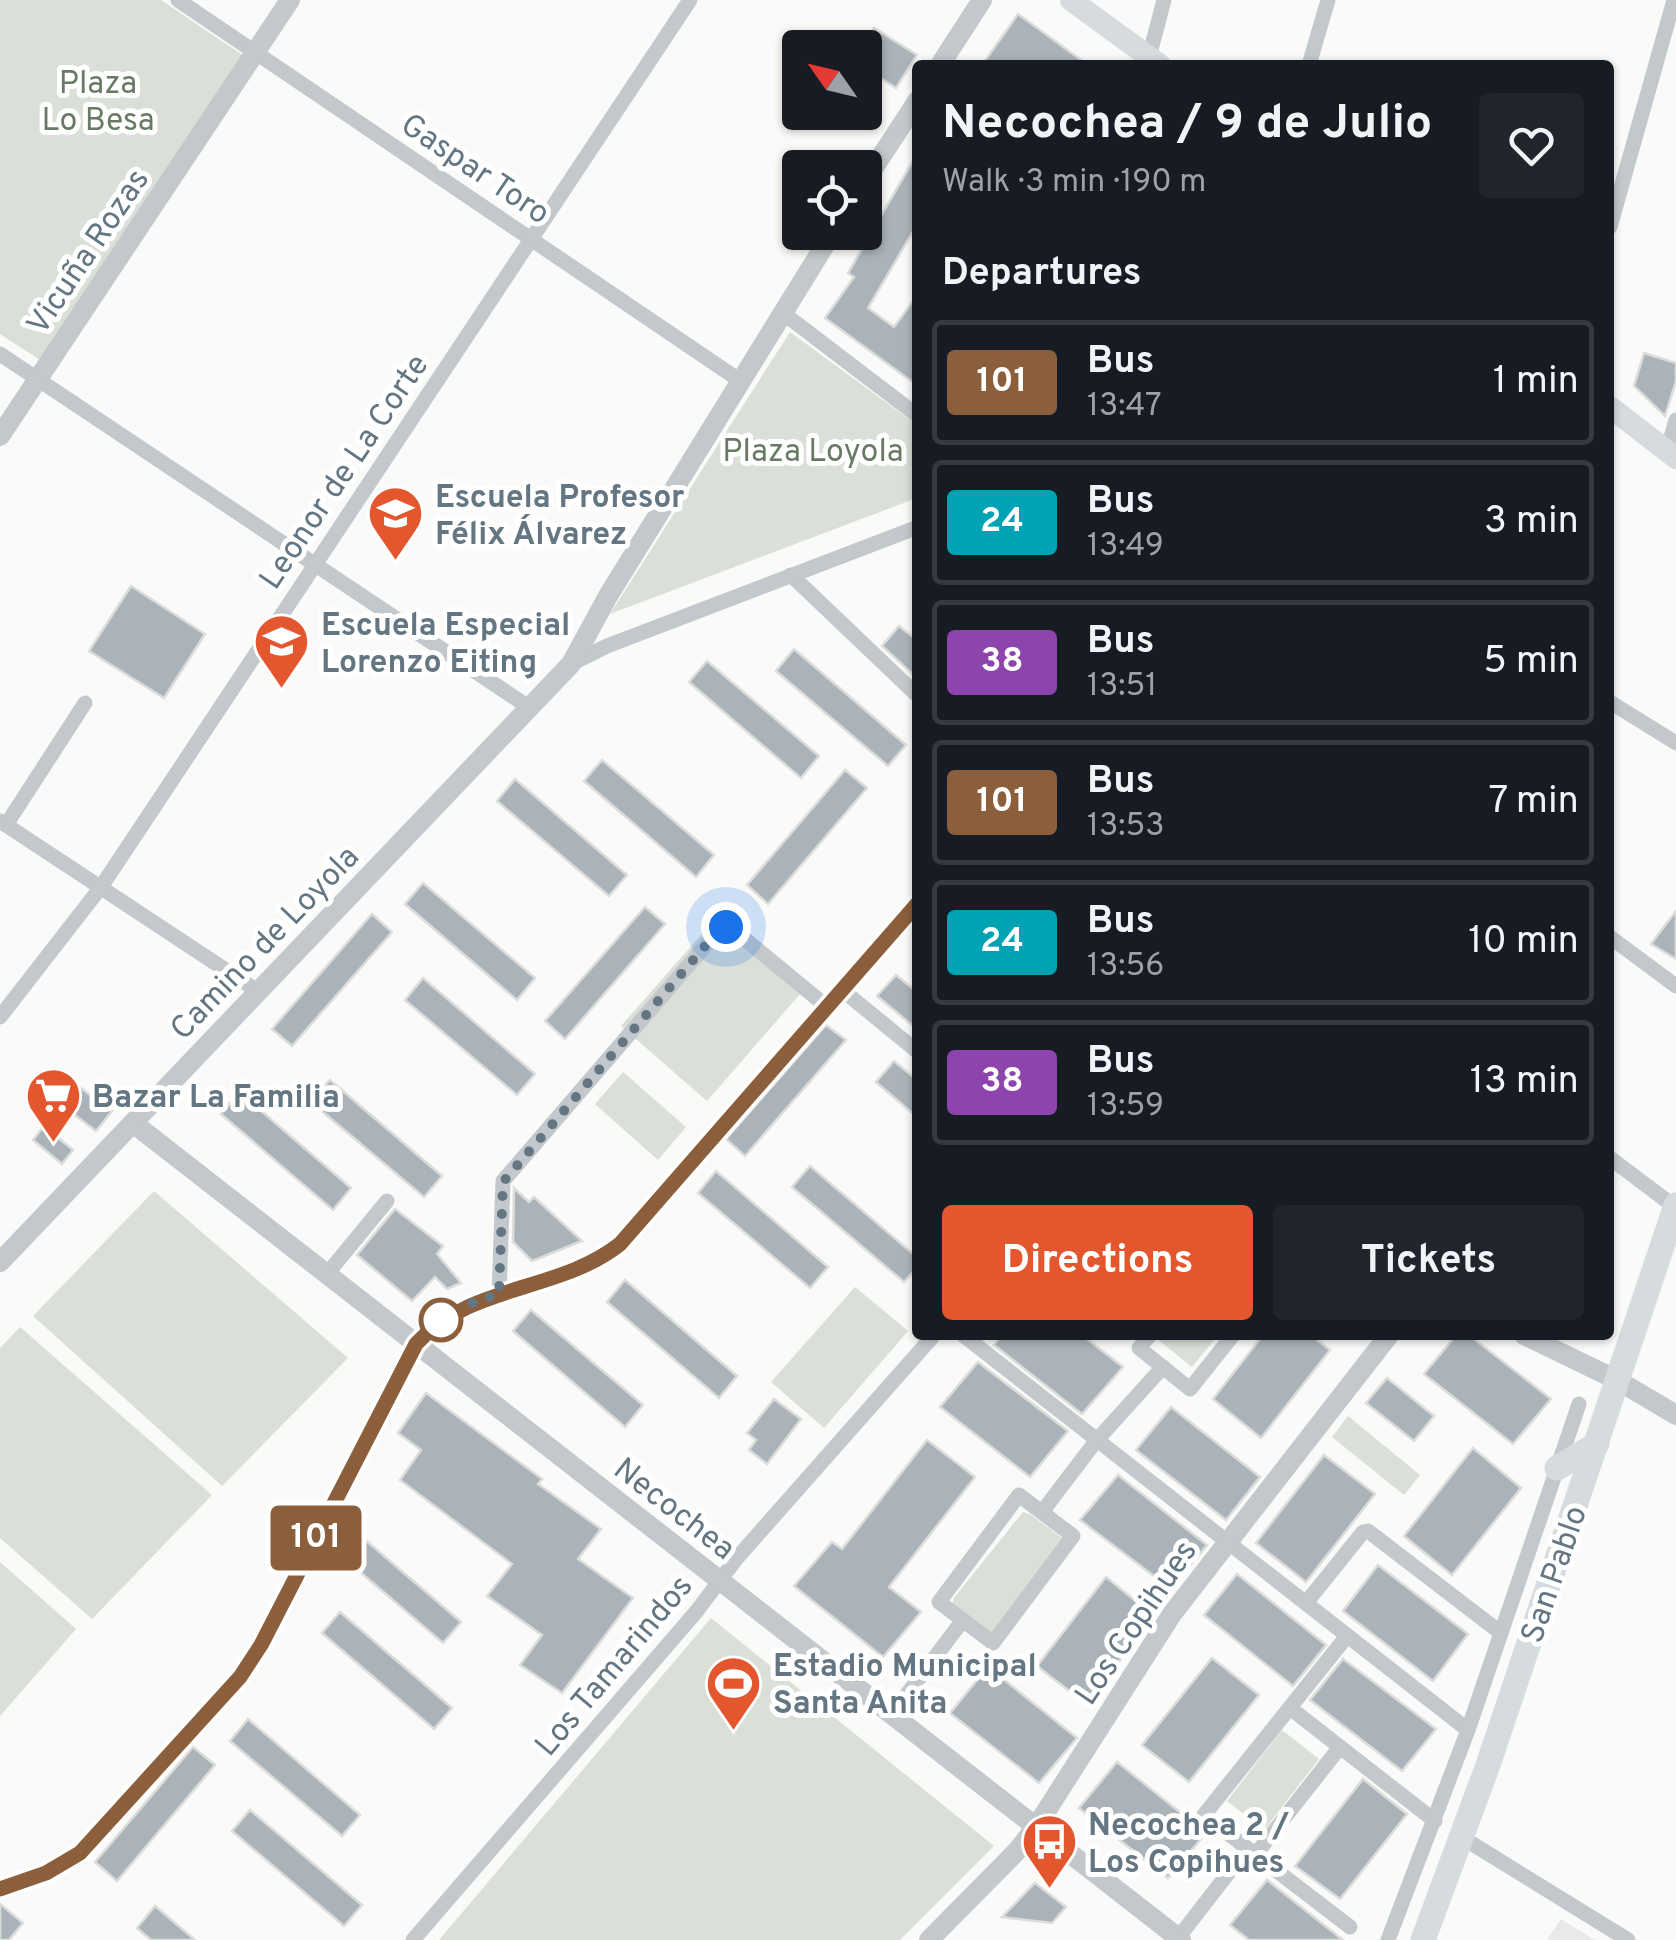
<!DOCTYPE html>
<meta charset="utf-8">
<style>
:root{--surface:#171b24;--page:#20242c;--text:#f1f3f6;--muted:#9ea1a6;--line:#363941;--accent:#e4572e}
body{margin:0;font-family:Overpass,sans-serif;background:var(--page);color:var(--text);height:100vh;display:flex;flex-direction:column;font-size:38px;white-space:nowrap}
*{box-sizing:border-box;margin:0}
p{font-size:32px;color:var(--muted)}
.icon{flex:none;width:55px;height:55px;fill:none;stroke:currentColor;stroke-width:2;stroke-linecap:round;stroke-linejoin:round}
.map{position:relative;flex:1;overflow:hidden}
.side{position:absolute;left:912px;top:60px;width:702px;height:1280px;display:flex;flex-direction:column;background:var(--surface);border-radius:10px;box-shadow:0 2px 8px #0004}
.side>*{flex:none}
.badge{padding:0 20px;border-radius:8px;font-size:35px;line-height:65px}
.needle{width:65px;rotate:304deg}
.controls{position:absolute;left:782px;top:30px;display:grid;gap:20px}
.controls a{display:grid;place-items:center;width:100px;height:100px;border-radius:10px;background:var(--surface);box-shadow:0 2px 8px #0004;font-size:50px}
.you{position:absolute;width:50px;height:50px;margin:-25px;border:8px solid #fff;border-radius:50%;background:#1a73e8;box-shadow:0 0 0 15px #1a73e833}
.map>.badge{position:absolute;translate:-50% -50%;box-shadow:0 0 0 5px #fff}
h2{padding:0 30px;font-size:38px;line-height:90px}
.round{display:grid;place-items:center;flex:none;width:105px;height:105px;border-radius:10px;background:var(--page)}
.headline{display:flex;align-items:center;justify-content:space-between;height:170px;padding:0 30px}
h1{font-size:48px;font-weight:700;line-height:75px}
.primary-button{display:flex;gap:20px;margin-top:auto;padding:20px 30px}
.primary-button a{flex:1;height:115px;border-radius:10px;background:var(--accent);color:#fff;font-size:40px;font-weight:700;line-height:115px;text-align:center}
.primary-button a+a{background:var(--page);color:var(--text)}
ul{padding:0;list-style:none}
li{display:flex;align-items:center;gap:30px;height:125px;margin:0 20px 15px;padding:0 10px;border:5px solid var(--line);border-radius:10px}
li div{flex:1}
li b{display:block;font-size:38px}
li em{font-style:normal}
li .badge{min-width:110px;font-weight:700;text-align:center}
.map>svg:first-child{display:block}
.built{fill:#e8e9e9}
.green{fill:#dadfd7}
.building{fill:#aab3b9;stroke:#dcdcda;stroke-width:2.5}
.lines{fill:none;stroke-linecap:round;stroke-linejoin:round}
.minor{stroke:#c3c8cc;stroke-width:15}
.tertiary{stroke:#c3c8cc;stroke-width:20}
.secondary{stroke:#d6dbdf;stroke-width:22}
.primary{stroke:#d6dbdf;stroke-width:25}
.line-casing{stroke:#fff;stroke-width:22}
.line{stroke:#8b5e3c;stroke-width:15}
.walk{stroke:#657683;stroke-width:10;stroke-dasharray:0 18}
.stop-dot{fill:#fff;stroke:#8b5e3c;stroke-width:5}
.labels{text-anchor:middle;stroke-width:10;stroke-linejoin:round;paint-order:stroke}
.park-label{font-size:32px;fill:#687a64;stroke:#fff}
.street-label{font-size:32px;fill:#657683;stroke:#fff}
.poi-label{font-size:32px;font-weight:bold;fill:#657683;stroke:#fff;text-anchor:start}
</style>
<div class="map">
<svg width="1676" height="1940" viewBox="0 0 1676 1940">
<rect width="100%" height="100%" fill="#fafaf8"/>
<path class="built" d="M1561,1919L1595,1940H1547Z"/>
<g class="green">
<path d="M0,0H161L244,56L43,362L0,334Z"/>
<path d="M790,332L917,425V498L610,614Z"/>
<path d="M714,920L800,994L707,1101L621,1026Z"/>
<path d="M623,1072L686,1127L658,1160L595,1104Z"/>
<path d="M154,1191L348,1358L222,1486L33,1316Z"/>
<path d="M855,1287L908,1331L824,1428L771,1382Z"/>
<path d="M20,1327L212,1495L92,1619L0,1538V1348Z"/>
<path d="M1159,1335H1218L1192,1367L1156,1338Z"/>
<path d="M1348,1416L1420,1475L1404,1495L1332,1437Z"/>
<path d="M1023,1512L1030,1514L1067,1542L1000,1638L953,1609V1599Z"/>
<path d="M0,1562L76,1629L0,1716Z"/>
<path d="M711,1618L994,1846L900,1940H439Z"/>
<path d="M1282,1730L1319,1759L1264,1830L1227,1801Z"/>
</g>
<g class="building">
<path d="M1018,14L1088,65H982Z"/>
<path d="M874,28L917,55L896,88L865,68V41Z"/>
<path d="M918,152V223L868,308L894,327L918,294V386L825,318L854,277L848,273Z"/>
<path d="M1644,353L1676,363V381L1665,416L1634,386Z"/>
<path d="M131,586L205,634L164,698L89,651Z"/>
<path d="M899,626L918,641V679L882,646Z"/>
<path d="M794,649L906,745L888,766L776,671Z"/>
<path d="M707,661L819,756L801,778L689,682Z"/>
<path d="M602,760L714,855L696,877L584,781Z"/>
<path d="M845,770L867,788L768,904L747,885Z"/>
<path d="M515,779L627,875L609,896L497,801Z"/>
<path d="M423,883L535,978L517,1000L405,904Z"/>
<path d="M645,907L665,924L565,1039L545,1021Z"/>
<path d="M1676,911V959L1651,944Z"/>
<path d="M372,914L392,932L292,1046L272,1029Z"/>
<path d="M896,975L918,993V1030L877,996Z"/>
<path d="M423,978L535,1074L517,1095L405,1000Z"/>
<path d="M826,1025L846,1040L745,1156L726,1139Z"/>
<path d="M894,1061L918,1081V1118L876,1082Z"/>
<path d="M330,1080L442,1176L424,1197L311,1102Z"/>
<path d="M78,1086L112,1111L96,1131L63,1106Z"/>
<path d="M239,1092L351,1188L333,1210L221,1114Z"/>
<path d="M44,1126L73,1150L62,1164L33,1140Z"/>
<path d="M810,1166L918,1258V1266L904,1282L792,1187Z"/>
<path d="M716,1171L828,1267L810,1288L698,1193Z"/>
<path d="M514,1188L529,1202L534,1197L582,1241L532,1261L513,1242Z"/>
<path d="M395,1209L443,1246L437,1254L461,1283L447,1289L435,1277L412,1301L357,1255Z"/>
<path d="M625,1280L737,1376L719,1398L607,1302Z"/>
<path d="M531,1310L643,1405L625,1427L513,1331Z"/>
<path d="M1002,1335H1082L1123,1367L1082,1414L994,1345Z"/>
<path d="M1263,1335H1311L1330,1350L1261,1438L1213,1399Z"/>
<path d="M1456,1335H1469L1551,1399L1513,1444L1424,1374Z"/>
<path d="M978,1362L1068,1431L1030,1477L940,1407Z"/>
<path d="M1387,1378L1434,1416L1414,1441L1366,1403Z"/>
<path d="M426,1393L542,1479L538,1484L601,1529L578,1559L633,1598L562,1693L520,1665L542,1635L487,1596L512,1564L400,1480L421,1450L398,1433Z"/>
<path d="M774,1399L801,1419L767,1464L749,1450L756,1440L747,1433Z"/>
<path d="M1171,1407L1260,1477L1226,1520L1136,1450Z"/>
<path d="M927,1440L975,1477L889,1587L921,1612L883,1657L794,1586L832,1542L842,1549Z"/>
<path d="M1473,1448L1521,1488L1452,1575L1404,1536Z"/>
<path d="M1324,1455L1375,1494L1306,1582L1256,1543Z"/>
<path d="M1118,1475L1207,1545L1171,1589L1080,1520Z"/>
<path d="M349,1526L461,1622L443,1643L331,1547Z"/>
<path d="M1378,1565L1468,1634L1433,1681L1343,1611Z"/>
<path d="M1237,1574L1326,1645L1293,1686L1204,1615Z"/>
<path d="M1106,1577L1154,1616L1086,1704L1037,1666Z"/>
<path d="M340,1612L452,1708L434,1729L322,1633Z"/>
<path d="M1212,1658L1259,1695L1189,1782L1142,1745Z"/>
<path d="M1343,1659L1436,1729L1402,1771L1310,1700Z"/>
<path d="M988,1667L1077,1738L1039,1783L950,1713Z"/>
<path d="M248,1719L360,1815L342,1836L230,1741Z"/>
<path d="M193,1747L215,1765L117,1881L95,1862Z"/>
<path d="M1117,1762L1206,1833L1168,1878L1079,1808Z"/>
<path d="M1363,1779L1407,1814L1340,1899L1295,1866Z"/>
<path d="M250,1810L362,1905L344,1926L232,1831Z"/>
<path d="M1267,1880L1343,1940H1249L1230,1925Z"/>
<path d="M1035,1883L1066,1907L1052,1923L1002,1917Z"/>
<path d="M0,1904L23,1923L9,1940H0Z"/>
<path d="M155,1906L195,1940H151L137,1928Z"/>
</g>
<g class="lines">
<g class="minor">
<path d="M178,0L742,382"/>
<path d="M1149,57L1164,0"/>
<path d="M1309,65L1328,0"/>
<path d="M1610,227L1674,0"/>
<path d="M783,313L918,416"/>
<path d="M0,354L530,708"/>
<path d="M1667,451L1676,420"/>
<path d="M791,575L918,696"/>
<path d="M571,664L607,646L918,527"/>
<path d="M1610,702L1676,743"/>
<path d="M0,821L259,992"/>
<path d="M6,825L85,703"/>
<path d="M1610,937L1676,986"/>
<path d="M841,989L918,1052"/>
<path d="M0,1017L101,887L690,0"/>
<path d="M1610,1158L1675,1207"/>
<path d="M327,1274L387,1201"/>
<path d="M499,1295L503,1181L718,931L726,927L740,935L826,1006"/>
<path d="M963,1335L1468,1730"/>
<path d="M1150,1335L1139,1348L1190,1389L1233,1335"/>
<path d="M1019,1495L1073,1536L993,1643L939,1602Z"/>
<path d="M1042,1512L1096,1441L1163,1367"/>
<path d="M1306,1603L1363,1532L1368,1531L1501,1633"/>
<path d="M1347,1636L1204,1815L1350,1927"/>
<path d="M1290,1708L1435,1821"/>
<path d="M892,1714L963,1620"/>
<path d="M1463,1838L1628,1940"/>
<path d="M1256,1854L1340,1747"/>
<path d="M0,1889L46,1873L80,1853L240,1677L261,1645L416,1344C471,1282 558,1293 620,1244L918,903"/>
<path d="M1178,1938L1247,1849"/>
<path d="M413,1940L696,1612L737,1558L934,1335"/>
<path d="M1388,1940L1468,1730L1579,1404"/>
</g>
<g class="tertiary">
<path d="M940,65L982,0"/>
<path d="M865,181L918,100"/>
<path d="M0,436L290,0"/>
<path d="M133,1123L1181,1940"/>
<path d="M0,1262L571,664L608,596L833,232"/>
<path d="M1524,1335L1617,1380L1676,1415"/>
<path d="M929,1940L1017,1851L1036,1827L1172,1614L1389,1335"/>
</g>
<g class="secondary">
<path d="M1071,0L1160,65"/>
<path d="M1610,407L1676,458"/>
</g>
<g class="primary">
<path d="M1557,1468L1597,1444"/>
<path d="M1423,1940L1488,1765L1676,1205"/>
</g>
</g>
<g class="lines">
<defs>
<path id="line" d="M0,1889L46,1873L80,1853L240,1677L261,1645L416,1344C471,1283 558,1293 620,1244L918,903"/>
</defs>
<use href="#line" class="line-casing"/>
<use href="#line" class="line"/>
<path class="walk" d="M441,1320L464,1306L499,1294L503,1182L718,931L726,927"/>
</g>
<defs>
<symbol id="school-pin" viewBox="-11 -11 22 30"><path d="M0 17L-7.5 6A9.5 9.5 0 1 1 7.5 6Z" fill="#e4572e" stroke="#fff"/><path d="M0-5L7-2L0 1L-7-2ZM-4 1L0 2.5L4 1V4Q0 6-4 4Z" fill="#fff"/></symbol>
<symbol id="supermarket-pin" viewBox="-11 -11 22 30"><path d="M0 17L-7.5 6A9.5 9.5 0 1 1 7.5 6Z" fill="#e4572e" stroke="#fff"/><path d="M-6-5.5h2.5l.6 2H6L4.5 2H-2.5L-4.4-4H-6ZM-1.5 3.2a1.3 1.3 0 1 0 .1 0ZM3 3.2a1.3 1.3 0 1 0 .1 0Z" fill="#fff"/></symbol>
<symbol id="stadium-pin" viewBox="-11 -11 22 30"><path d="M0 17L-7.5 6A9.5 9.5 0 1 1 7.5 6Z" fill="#e4572e" stroke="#fff"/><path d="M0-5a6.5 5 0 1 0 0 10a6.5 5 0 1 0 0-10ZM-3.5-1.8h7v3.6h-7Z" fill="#fff"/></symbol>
<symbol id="bus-pin" viewBox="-11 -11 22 30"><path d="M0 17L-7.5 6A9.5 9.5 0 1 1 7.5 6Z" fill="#e4572e" stroke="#fff"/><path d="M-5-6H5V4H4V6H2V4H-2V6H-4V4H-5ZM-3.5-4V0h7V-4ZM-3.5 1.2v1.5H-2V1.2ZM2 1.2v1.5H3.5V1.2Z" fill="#fff"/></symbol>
</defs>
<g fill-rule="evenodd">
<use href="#school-pin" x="364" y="482" width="63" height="86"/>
<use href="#school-pin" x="250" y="610" width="63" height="86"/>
<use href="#supermarket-pin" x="22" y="1064" width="63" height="86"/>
<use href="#stadium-pin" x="702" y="1652" width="63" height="86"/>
<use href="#bus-pin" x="1018" y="1810" width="63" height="86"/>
</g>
<circle class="stop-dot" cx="441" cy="1320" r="20"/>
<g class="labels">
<g class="park-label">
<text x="98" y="93">Plaza<tspan x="98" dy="37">Lo Besa</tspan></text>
<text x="813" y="461">Plaza Loyola</text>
</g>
<g class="street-label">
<text transform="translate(476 168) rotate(34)" y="11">Gaspar Toro</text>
<text transform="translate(87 251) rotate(-56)" y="11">Vicuña Rozas</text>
<text transform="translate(343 471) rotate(-56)" y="11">Leonor de La Corte</text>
<text transform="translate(264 942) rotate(-46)" y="11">Camino de Loyola</text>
<text transform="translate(675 1508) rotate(38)" y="11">Necochea</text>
<text transform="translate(1553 1574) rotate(-71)" y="11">San Pablo</text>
<text transform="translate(1135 1622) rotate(-56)" y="11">Los Copihues</text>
<text transform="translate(613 1665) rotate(-50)" y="11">Los Tamarindos</text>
</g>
<g class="poi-label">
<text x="435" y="507">Escuela Profesor<tspan x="435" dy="37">Félix Álvarez</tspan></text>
<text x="321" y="635">Escuela Especial<tspan x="321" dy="37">Lorenzo Eiting</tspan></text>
<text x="92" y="1107">Bazar La Familia</text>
<text x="773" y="1676">Estadio Municipal<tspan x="773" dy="37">Santa Anita</tspan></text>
<text x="1088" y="1835">Necochea 2 /<tspan x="1088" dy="37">Los Copihues</tspan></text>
</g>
</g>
</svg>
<div class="controls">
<a><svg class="needle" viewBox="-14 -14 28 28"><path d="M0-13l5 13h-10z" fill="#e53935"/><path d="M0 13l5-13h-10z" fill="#9ea1a6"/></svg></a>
<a><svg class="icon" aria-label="locate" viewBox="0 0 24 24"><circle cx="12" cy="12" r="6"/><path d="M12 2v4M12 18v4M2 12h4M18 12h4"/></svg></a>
</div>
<div class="you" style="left:726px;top:927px"></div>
<b class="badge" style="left:316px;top:1538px;background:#8b5e3c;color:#fff">101</b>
<section class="side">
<div class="headline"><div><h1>Necochea / 9 de Julio</h1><p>Walk · 3 min · 190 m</p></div><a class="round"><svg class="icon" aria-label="heart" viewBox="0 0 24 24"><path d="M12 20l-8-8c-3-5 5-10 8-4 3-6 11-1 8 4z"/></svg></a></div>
<h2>Departures</h2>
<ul>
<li><span class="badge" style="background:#8b5e3c;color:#fff">101</span><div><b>Bus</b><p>13:47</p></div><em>1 min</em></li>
<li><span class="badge" style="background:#00a3b4;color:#fff">24</span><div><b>Bus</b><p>13:49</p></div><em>3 min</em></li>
<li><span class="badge" style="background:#8e44ad;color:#fff">38</span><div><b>Bus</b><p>13:51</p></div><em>5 min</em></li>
<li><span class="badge" style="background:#8b5e3c;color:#fff">101</span><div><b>Bus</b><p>13:53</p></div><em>7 min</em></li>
<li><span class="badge" style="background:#00a3b4;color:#fff">24</span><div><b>Bus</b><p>13:56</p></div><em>10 min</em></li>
<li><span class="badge" style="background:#8e44ad;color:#fff">38</span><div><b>Bus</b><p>13:59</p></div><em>13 min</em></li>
</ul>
<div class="primary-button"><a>Directions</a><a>Tickets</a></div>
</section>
</div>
